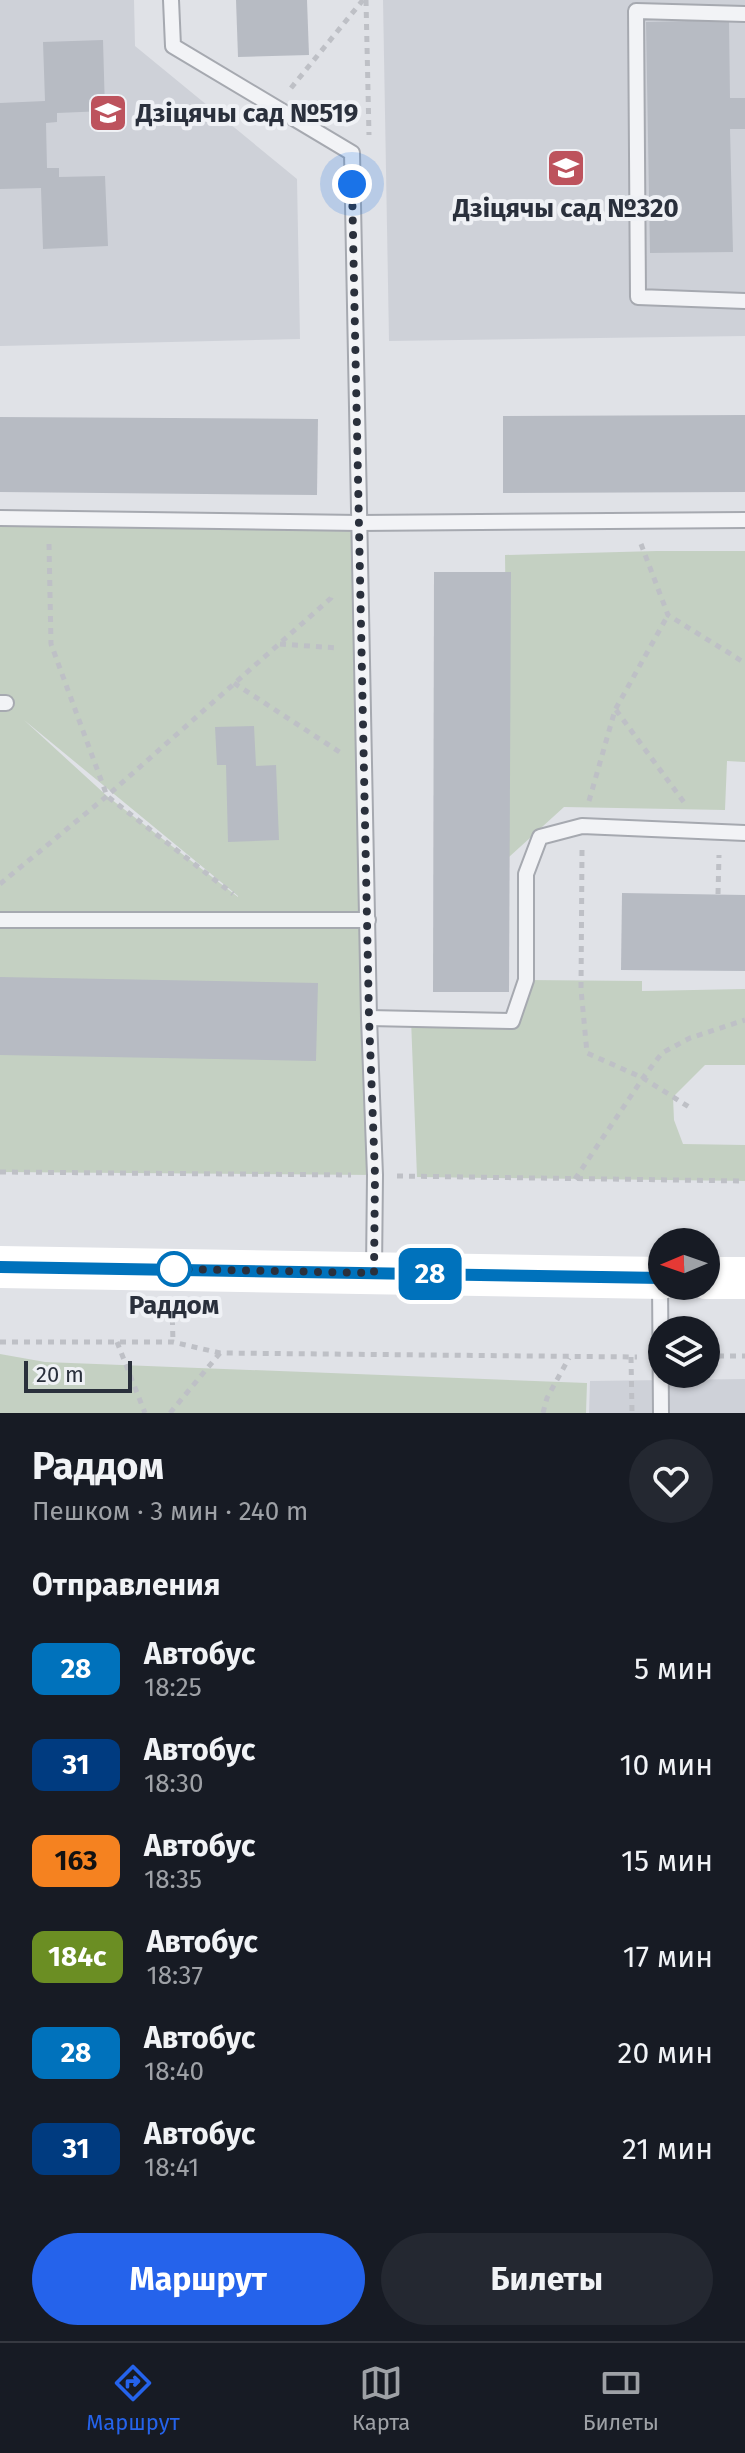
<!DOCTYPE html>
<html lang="ru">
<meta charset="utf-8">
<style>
:root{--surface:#171b24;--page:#242831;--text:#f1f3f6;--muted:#9ea1a6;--line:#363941;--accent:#2563eb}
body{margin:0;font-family:"Fira Sans",sans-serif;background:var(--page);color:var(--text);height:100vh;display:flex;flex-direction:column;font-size:30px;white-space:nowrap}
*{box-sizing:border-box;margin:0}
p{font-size:26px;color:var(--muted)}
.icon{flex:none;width:44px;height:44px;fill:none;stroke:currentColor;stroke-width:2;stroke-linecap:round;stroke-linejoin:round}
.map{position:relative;height:1413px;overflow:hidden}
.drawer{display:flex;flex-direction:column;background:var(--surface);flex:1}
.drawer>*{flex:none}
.badge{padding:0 16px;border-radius:12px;font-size:28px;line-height:52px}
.needle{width:52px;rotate:268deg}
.controls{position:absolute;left:648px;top:1228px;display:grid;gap:16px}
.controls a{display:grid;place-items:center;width:72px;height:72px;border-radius:50%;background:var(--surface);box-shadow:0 2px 6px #0004;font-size:40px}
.scale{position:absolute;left:24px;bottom:20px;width:108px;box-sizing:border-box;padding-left:8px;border:4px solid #2a303c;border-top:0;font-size:22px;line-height:28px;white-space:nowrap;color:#2a303c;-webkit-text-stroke:6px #eff1f5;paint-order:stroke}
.you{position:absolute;width:40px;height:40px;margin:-20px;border:6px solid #fff;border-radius:50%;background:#1a73e8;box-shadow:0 0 0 12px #1a73e833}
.map>.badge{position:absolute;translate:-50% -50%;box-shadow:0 0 0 4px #fff}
h2{padding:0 32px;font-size:30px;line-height:72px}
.round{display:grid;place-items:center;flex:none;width:84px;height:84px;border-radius:42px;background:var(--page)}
.summary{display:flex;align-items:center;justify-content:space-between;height:136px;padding:0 32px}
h1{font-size:38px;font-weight:700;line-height:60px}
.primary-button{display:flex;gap:16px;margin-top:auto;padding:16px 32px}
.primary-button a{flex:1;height:92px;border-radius:48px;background:var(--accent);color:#fff;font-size:32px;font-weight:700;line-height:92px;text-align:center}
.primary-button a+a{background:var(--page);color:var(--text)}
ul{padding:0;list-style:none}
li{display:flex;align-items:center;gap:24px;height:96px;padding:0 32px}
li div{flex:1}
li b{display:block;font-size:30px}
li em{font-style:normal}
li .badge{min-width:88px;font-weight:700;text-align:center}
.dock{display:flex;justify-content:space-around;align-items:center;height:112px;border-top:2px solid var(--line);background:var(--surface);font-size:22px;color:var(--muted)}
.dock a{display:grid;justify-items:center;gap:4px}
.dock .active{color:var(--accent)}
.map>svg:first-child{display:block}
.built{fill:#ced1d8}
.green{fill:#c4d0c2;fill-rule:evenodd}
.building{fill:#b7bbc3}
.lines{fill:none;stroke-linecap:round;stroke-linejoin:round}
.service-casing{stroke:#a6a9b0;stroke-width:18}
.path{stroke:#bec0c6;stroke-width:5;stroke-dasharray:6 6;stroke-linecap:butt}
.service{stroke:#f2f3f6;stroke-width:14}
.secondary{stroke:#fff;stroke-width:42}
.line-casing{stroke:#fff;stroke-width:18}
.line{stroke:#0072bc;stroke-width:12}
.walk{stroke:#2a303c;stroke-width:8;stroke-dasharray:0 14.4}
.stop-dot{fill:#fff;stroke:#0072bc;stroke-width:4}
.labels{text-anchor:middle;stroke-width:8;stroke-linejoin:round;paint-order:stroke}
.poi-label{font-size:26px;font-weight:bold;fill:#2a303c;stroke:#eff1f5;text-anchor:start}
.stop-label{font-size:26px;font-weight:bold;fill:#2a303c;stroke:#eff1f5}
</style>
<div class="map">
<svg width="745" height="1413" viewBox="0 0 745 1413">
<rect width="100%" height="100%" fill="#e0e2e7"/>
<g class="built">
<path d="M0,0H134L135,46L297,179L300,339L0,346Z"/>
<path d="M383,0H745V336L389,341Z"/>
<path d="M745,1379V1413H589L590,1381Z"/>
</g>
<g class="green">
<path d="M0,519L359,523L375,1175L0,1172ZM24,720L238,896V897L107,796Z"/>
<path d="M657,551H745V762L727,761L725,810L564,807L509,857L505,555Z"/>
<path d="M526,980L642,981V991L745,989V1065H705L673,1097L674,1120L683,1144L745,1145V1181L417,1177L411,1019L511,1021Z"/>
<path d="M0,1354L45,1362L587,1383L586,1413H0Z"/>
</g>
<g class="building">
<path d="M236,0H307L309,55L238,57Z"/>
<path d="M729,20L730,98H745V129H730L733,252L650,253L646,22Z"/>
<path d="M103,40L105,111L57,113V122L46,123L47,168H59V177L105,176L108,246L43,249L41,188L0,189V103L45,101L43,42Z"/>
<path d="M745,415V492L503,493V416Z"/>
<path d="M0,417L318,419L317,495L0,492Z"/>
<path d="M434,572H511L509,992H433Z"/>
<path d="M254,726L256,766L276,765L279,840L228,842L226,765H217L215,727Z"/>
<path d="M622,893L745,895V971L621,970Z"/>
<path d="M0,977L318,983L316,1061L0,1055Z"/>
</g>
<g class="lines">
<defs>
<g id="service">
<path d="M171,0L173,46L352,153L369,1018L375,1175L374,1270"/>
<path d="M745,14L636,11L638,297L745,301"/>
<path d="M0,518L359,523L745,520"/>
<path d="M0,703H6"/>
<path d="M0,920H368"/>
<path d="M369,1018L512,1021L526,980V874L540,837L582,826L745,833"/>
<path d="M660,1283L661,1413"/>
</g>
</defs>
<use href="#service" class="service-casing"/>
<g class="path">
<path d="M366,0L369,135"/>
<path d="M291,88L363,0"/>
<path d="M49,544L51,644L107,796L233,894"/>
<path d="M641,544L668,615L745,663"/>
<path d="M280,644L338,648"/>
<path d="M234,683L341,753"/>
<path d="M616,710L686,805"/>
<path d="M589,801L615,710L668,615"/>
<path d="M582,850L581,989L587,1053L643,1078L689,1107"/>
<path d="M0,884L107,796L331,598L333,592"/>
<path d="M718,894L719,855"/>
<path d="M0,1172L351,1175"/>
<path d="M397,1176L745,1181"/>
<path d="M575,1179L643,1078L662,1053L690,1038L745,1020"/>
<path d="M172,1307L173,1342"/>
<path d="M0,1342H173L220,1353L637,1357"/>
<path d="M117,1342L145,1413"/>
<path d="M706,1356H745"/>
<path d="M631,1357L632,1413"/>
<path d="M170,1413L220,1353"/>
<path d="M543,1413L547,1398L569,1358"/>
</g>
<use href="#service" class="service"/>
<g class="secondary">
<path d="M0,1267L662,1278"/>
<path d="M706,1278H745"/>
</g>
</g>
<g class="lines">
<defs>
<path id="line" d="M0,1267L662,1278"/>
</defs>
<use href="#line" class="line-casing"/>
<use href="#line" class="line"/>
<path class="walk" d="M174,1269L374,1273L375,1175L369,1018L352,184"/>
</g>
<defs>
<symbol id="school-square" viewBox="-11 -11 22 22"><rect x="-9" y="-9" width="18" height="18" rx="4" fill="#bd535d" stroke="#eff1f5"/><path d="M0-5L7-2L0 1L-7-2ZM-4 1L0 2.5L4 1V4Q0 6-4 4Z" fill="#fff"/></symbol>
</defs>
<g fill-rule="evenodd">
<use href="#school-square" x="86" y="91" width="44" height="44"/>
<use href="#school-square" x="544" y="146" width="44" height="44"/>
</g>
<circle class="stop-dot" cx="174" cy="1269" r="16"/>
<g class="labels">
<g class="poi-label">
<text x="136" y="122">Дзіцячы сад №519</text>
<text x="566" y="217" text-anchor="middle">Дзіцячы сад №320</text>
</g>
<g class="stop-label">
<text x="174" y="1314">Раддом</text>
</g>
</g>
</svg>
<div class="controls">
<a><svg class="needle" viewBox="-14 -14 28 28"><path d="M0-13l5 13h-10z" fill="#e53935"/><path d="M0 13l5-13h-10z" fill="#9ea1a6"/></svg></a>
<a><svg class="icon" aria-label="layers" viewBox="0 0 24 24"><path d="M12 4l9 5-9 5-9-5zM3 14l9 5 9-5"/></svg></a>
</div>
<div class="scale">20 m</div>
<div class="you" style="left:352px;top:184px"></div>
<b class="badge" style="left:430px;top:1274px;background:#0072bc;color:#fff">28</b>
</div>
<section class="drawer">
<div class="summary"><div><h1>Раддом</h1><p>Пешком · 3 мин · 240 m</p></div><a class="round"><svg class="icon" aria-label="heart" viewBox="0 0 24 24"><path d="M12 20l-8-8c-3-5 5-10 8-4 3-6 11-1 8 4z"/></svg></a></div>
<h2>Отправления</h2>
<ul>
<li><span class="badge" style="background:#0072bc;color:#fff">28</span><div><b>Автобус</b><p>18:25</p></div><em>5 мин</em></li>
<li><span class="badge" style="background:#003b80;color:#fff">31</span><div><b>Автобус</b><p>18:30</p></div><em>10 мин</em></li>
<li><span class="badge" style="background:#f58220;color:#111">163</span><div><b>Автобус</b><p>18:35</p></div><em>15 мин</em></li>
<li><span class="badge" style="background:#6b8e23;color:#fff">184с</span><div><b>Автобус</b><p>18:37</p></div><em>17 мин</em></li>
<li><span class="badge" style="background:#0072bc;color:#fff">28</span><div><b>Автобус</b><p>18:40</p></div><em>20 мин</em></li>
<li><span class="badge" style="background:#003b80;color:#fff">31</span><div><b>Автобус</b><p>18:41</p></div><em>21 мин</em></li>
</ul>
<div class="primary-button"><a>Маршрут</a><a>Билеты</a></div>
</section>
<nav class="dock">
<a class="active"><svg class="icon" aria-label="directions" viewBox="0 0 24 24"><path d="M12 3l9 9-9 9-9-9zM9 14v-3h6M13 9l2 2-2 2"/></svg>Маршрут</a>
<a><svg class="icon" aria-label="map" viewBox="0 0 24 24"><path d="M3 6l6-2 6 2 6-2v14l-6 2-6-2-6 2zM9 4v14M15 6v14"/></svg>Карта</a>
<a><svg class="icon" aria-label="tickets" viewBox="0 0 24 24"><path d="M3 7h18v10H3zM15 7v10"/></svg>Билеты</a>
</nav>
